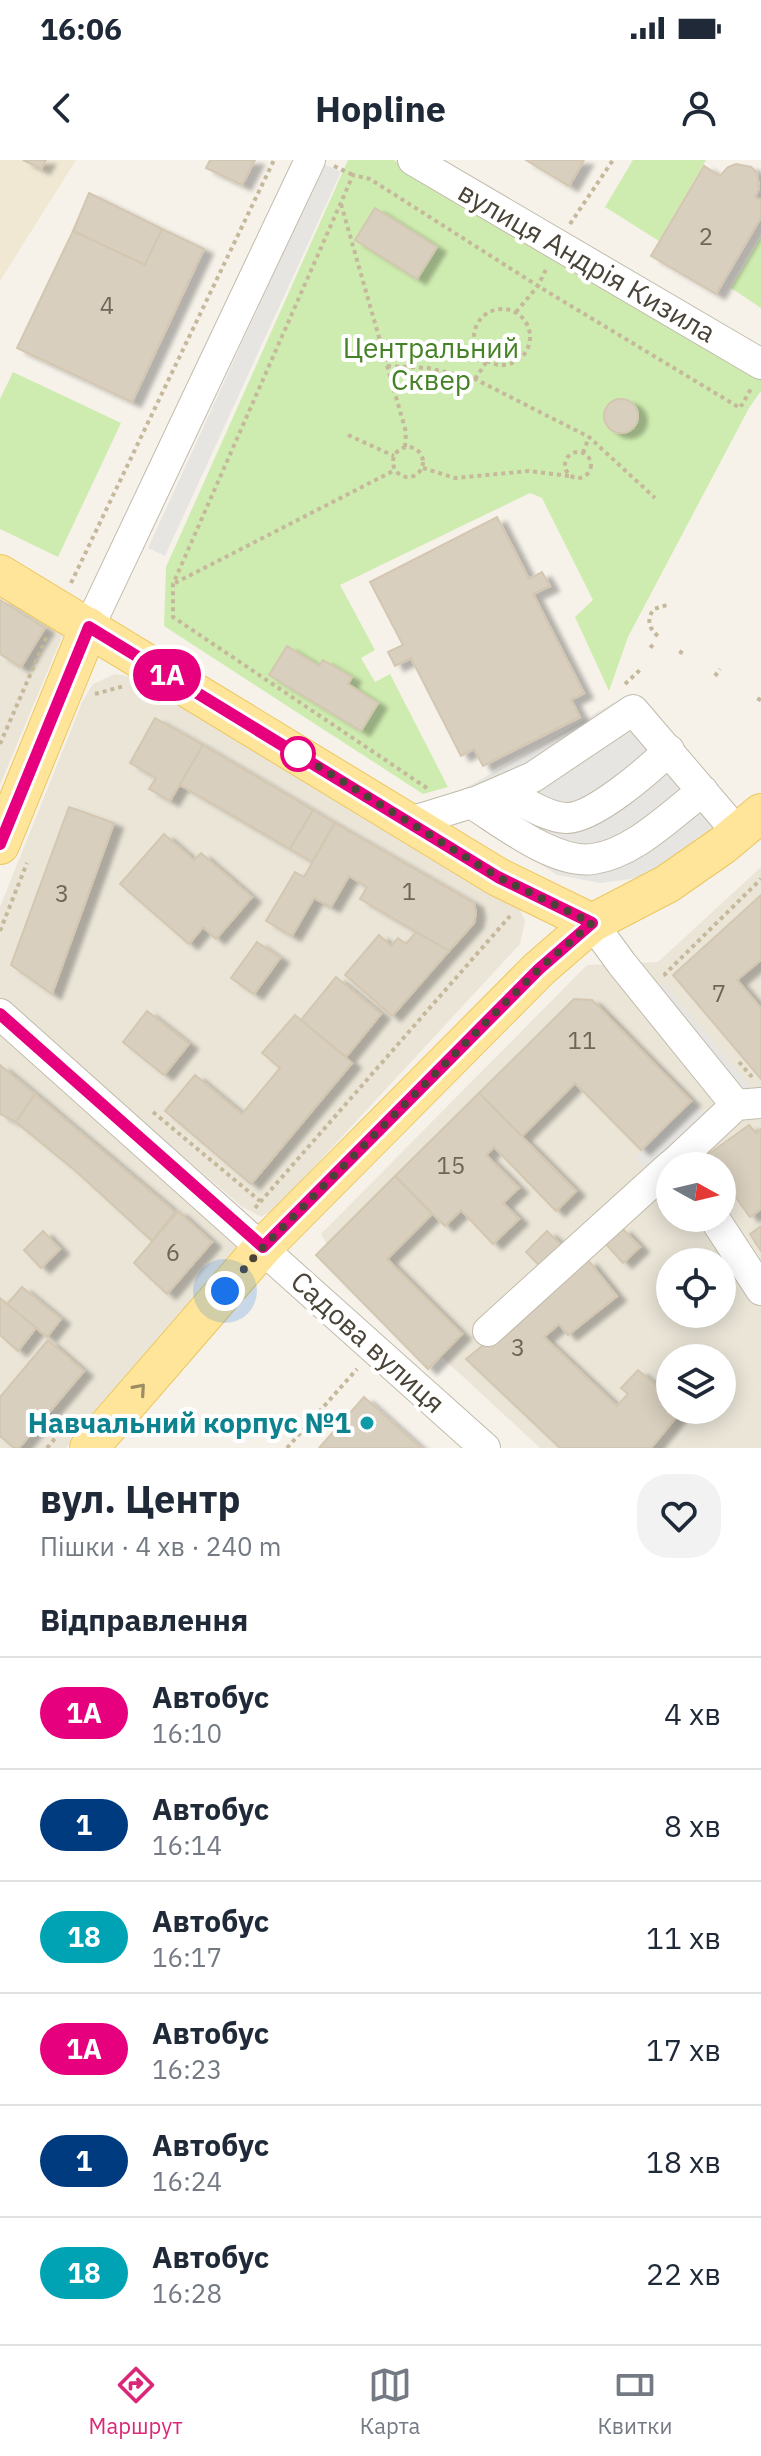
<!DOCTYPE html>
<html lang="uk">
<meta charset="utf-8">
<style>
:root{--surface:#fff;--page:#f2f2f3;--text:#1f2937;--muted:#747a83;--line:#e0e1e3;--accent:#db2777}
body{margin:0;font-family:"IBM Plex Sans",sans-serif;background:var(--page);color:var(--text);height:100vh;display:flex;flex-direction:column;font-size:30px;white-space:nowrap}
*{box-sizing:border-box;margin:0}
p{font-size:26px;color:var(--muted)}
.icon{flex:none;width:44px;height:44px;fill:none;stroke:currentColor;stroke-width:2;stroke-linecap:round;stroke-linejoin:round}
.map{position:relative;height:1288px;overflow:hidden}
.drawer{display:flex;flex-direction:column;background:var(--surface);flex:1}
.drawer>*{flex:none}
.badge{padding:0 16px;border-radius:26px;font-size:28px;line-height:52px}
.needle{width:52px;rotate:98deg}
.fabs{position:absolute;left:656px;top:992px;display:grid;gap:16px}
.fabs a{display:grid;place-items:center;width:80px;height:80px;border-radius:50%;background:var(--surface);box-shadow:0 4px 20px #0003;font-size:40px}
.you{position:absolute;width:40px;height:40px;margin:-20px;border:6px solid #fff;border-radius:50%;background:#1a73e8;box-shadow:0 0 0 12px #1a73e833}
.map>.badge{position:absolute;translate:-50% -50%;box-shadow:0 0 0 4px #fff}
h2{padding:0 40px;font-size:30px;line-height:72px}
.round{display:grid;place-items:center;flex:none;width:84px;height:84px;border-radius:32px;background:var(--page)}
.overview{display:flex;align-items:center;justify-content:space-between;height:136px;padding:0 40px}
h1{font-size:38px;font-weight:700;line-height:60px}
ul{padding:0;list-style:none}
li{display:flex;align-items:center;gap:24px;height:112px;padding:0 40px;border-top:2px solid var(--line)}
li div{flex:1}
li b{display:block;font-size:30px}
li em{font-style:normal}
li .badge{min-width:88px;font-weight:700;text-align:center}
.status{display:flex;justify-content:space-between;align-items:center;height:56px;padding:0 40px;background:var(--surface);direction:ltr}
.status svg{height:22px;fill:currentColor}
header{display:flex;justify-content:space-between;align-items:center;height:104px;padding:0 40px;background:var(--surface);font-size:36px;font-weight:700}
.dock{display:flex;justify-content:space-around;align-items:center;height:112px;border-top:2px solid var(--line);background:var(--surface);font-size:22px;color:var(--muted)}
.dock a{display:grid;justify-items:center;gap:4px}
.dock .on{color:var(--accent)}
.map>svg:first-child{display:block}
.residential{fill:#eae5d7;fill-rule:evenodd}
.education{fill:#f0e8d3}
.green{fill:#cfecb0}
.parking{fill:#e7e5e1}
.building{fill:#d8cfbe;stroke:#d4c7b1;stroke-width:2;filter:url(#shadow)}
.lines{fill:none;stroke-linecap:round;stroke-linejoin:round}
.minor-casing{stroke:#c2bbab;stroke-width:32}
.major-casing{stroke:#ecc761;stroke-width:40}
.path{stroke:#c5b89b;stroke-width:4;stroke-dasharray:4 4;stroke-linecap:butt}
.minor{stroke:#fff;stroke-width:30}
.major{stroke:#ffe599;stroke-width:38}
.oneway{stroke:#9b8c63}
.line-casing{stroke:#fff;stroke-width:18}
.line{stroke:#e6007e;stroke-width:12}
.walk{stroke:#4a4337;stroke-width:8;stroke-dasharray:0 14.4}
.stop-dot{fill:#fff;stroke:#e6007e;stroke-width:4}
.culture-dot{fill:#0f9aa8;stroke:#fff;stroke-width:3}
.labels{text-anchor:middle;stroke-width:8;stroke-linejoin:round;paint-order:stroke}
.number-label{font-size:24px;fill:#6e6659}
.street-label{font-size:28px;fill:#4a4337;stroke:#fff}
.park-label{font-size:28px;fill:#458225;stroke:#fff}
.culture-label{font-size:28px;font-weight:bold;fill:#0d838f;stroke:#fff;text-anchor:end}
</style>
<div class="status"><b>16:06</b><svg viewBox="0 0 49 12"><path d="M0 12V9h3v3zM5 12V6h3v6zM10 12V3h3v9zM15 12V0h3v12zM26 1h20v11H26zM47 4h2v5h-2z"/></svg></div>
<header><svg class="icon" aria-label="back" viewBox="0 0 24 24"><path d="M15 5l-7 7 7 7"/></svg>Hopline<svg class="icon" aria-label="person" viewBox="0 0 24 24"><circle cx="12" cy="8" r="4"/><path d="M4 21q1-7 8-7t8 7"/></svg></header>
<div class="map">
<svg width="761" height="1288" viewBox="0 0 761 1288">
<defs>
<filter id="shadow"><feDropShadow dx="9" dy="5" stdDeviation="2" flood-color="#0004"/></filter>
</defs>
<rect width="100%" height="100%" fill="#f6f2ea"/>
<g class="residential">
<path d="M0,425L66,467L0,625Z"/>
<path d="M115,514L140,518L519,747L525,761L520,784L276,1048L261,1057L241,1046L0,838V747L83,540L93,524Z"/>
<path d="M761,707V1288H540L334,1097L321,1074L587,805L658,802ZM670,1006H722V1058H670ZM670,1102H722V1154H670ZM670,1198H722V1250H670Z"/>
<path d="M0,874L242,1084L66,1288H0Z"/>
</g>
<path class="education" d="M0,0H76L0,121Z"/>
<g class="green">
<path d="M348,0H394L761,211V231L749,248L628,477L609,531L575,457L593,440L542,338L530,333L340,425L375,490L361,498L375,522L390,514L448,627L423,634L164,466L166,407Z"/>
<path d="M633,0H706L659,81L605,47Z"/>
<path d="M761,77V148L731,128Z"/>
<path d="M13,212L121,263L58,397L0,369V239Z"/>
</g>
<g class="parking">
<path d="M324,4L341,12L165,396L148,388Z"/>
<path d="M627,535L735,659L691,693L638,718L600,723L557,715L445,640Z"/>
<path d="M663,822L752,929L744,936L654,829Z"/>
<path d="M692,942L706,956L649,1012L635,998Z"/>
</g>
<g class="building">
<path d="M23,0H46L41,9Z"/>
<path d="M210,0H255L242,25L206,8Z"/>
<path d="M526,0H584L569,26Z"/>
<path d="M736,4L751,7L757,13L759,28L755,37L761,40V57L716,134L651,96L704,6L720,16L728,7Z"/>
<path d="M89,33L162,69L145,105L73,71Z"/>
<path d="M375,48L437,87L417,119L355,80Z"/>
<path d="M162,69L204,89L132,242L17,188L73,71L145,105Z"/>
<circle cx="621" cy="256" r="17"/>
<path d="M497,357L529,419L542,412L550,426L533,434L584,533L571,540L580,557L483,606L474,589L461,596L411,498L395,506L388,492L403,485L370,422Z"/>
<path d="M0,440L45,468L21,507L0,494Z"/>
<path d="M287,486L319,506L323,500L352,517L348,524L378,543L361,571L269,515Z"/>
<path d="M155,558L203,585L170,641L149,629L156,618L130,603Z"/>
<path d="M203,585L313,650L290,689L180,625Z"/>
<path d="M69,647L114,663L52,834L11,805Z"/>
<path d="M313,650L335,663L312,702L290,689Z"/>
<path d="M335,663L474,743L476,753L474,763L449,791L360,739L367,727L349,716L331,747L314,738L292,776L266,761L295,712L304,717Z"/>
<path d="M164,674L194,700L201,693L252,737L216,779L203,767L189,784L120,724Z"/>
<path d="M761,735V800L737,820L761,848V919L673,815Z"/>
<path d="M416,772L449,791L392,856L345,815L379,775L391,786L398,778L406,784Z"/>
<path d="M257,782L280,798L254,834L231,818Z"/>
<path d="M336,817L381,854L346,897L301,860Z"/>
<path d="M574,839L592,840L691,941L641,990L575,923L522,976L479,933Z"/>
<path d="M147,851L189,884L164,915L123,882Z"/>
<path d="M295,855L352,903L251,1024L165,951L195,915L242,954L280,908L262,893Z"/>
<path d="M0,905L35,934L16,962L0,954Z"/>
<path d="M479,933L576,1031L556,1051L494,987L486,995L519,1028L503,1043L519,1059L493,1084L461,1050L445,1066L395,1016Z"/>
<path d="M35,934L175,1052L152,1081L78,1013L16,962Z"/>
<path d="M749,965L756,973L761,969V1049L750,1057L722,1018V1006H713L706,996Z"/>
<path d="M395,1016L432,1054L387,1099L462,1174L428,1209L316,1095Z"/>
<path d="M178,1051L212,1082L167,1134L134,1103Z"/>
<path d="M761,1066V1091L750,1074Z"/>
<path d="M622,1068L640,1087L623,1103L605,1083Z"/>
<path d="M43,1071L60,1089L41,1108L24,1090Z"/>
<path d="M547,1071L566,1090L545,1111L526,1092Z"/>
<path d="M588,1100L617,1136L568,1175L559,1164L544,1177L617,1246L628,1234L621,1228L638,1210L670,1237V1250H682L651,1288H560L466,1199Z"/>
<path d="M22,1127L61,1159L47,1177L7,1144Z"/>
<path d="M0,1138L36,1168L18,1191L0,1175Z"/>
<path d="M48,1180L84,1211L19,1288H14L0,1276V1237Z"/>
<path d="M364,1237L421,1288H319Z"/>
</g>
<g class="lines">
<defs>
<g id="minor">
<path d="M413,0L761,204"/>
<path d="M89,467L310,0"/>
<path d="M503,631C521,640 545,657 566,658C593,659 650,609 669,590"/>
<path d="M471,643C503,663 554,704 593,699C635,693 671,654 703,631"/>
<path d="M410,662L478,641L533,617L633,550L738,673"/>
<path d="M592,763L622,804L736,945"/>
<path d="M0,854L485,1288"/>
<path d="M671,1006L736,945L761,943"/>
<path d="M714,1058L761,1130"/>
<path d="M488,1171L670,1006"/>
</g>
<g id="major">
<path d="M0,414L498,717L592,763"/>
<path d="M0,685L89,467"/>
<path d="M89,1288L263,1087L539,809L592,763L667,724L723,685L761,653"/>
</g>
</defs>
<use href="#minor" class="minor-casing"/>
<use href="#major" class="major-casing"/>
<g class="path">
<path d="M334,6L353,15"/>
<path d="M341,44L406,272L405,287"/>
<path d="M570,64L613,0"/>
<circle cx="502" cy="177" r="28"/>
<path d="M516,152L538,126L547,107"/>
<path d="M387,206L428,208L475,219L589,277L655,338"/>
<path d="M475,219L487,201"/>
<path d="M348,275L394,296"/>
<circle cx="408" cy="302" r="15"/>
<circle cx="578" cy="305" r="13"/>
<path d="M583,293L589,277"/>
<path d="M423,308L455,318L529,311L569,316"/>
<path d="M71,423L274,0"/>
<path d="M175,423L395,310"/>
<path d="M658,476C649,469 646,459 654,449L667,445"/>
<path d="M650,485L656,490"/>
<path d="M680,494L684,487"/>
<path d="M715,516L720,509"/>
<path d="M625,524L640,510"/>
<path d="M95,534L124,526"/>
<path d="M758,541L761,536"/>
<path d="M0,584L47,476"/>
<path d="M427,628L173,457V424L353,15L370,19L538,126L740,248L752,227"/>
<path d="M0,771L27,703"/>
<path d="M666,816L665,814L761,719"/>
<path d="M739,902L752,917"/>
<path d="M153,952L260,1041"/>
<path d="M255,1048L510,756"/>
<path d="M47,1288L63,1269"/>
<path d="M287,1288L357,1209"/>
</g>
<use href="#minor" class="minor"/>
<use href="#major" class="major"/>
</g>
<defs><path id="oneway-chevron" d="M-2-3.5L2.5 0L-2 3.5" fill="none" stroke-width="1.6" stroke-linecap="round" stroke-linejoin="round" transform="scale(2)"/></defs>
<use class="oneway" href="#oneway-chevron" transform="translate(140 1229) rotate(-49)"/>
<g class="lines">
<defs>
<path id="line" d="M0,684L89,467L498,717L592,763L539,809L263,1087L0,854"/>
</defs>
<use href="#line" class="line-casing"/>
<use href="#line" class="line"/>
<path class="walk" d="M225,1131L263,1087L539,809L592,763L498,717L290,589L298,594"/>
</g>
<circle class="stop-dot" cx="298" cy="594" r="16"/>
<circle class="culture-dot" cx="367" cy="1263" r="8"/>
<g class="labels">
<g class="number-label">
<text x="706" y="85">2</text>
<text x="107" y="154">4</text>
<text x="409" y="740">1</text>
<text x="62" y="742">3</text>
<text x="719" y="842">7</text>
<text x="582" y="889">11</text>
<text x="451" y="1014">15</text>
<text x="173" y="1101">6</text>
<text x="518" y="1196">3</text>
</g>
<g class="street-label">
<text transform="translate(587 102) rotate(30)" y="10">вулиця Андрія Кизила</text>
<text transform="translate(368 1182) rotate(42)" y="10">Садова вулиця</text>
</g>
<g class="park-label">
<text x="431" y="198">Центральний<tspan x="431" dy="32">Сквер</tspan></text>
</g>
<g class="culture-label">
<text x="351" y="1273">Навчальний корпус №1</text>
</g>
</g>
</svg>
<div class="fabs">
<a><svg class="needle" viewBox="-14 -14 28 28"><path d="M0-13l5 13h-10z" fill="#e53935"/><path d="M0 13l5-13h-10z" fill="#747a83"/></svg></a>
<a><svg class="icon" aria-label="locate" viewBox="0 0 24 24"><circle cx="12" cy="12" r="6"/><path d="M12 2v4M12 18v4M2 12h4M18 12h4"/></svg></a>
<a><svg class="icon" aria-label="layers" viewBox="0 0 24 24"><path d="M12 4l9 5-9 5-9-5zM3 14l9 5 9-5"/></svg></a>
</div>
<div class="you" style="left:225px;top:1131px"></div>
<b class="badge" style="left:167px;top:515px;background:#e6007e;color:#fff">1А</b>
</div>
<section class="drawer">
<div class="overview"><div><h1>вул. Центр</h1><p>Пішки · 4 хв · 240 m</p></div><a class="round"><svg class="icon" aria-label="heart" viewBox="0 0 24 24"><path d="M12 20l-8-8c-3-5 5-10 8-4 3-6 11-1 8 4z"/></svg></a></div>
<h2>Відправлення</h2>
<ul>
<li><span class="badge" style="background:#e6007e;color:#fff">1А</span><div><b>Автобус</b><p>16:10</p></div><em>4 хв</em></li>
<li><span class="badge" style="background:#003b80;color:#fff">1</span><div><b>Автобус</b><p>16:14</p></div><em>8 хв</em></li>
<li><span class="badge" style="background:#00a3b4;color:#fff">18</span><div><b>Автобус</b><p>16:17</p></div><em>11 хв</em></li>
<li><span class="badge" style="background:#e6007e;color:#fff">1А</span><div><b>Автобус</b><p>16:23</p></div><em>17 хв</em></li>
<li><span class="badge" style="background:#003b80;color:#fff">1</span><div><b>Автобус</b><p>16:24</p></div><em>18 хв</em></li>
<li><span class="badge" style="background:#00a3b4;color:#fff">18</span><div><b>Автобус</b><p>16:28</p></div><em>22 хв</em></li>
</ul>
</section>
<nav class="dock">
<a class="on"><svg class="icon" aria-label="directions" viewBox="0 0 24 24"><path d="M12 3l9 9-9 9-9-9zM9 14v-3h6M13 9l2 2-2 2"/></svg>Маршрут</a>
<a><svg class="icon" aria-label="map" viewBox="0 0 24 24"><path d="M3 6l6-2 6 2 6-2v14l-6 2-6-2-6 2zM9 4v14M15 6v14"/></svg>Карта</a>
<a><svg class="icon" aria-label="tickets" viewBox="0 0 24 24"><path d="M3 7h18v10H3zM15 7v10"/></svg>Квитки</a>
</nav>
